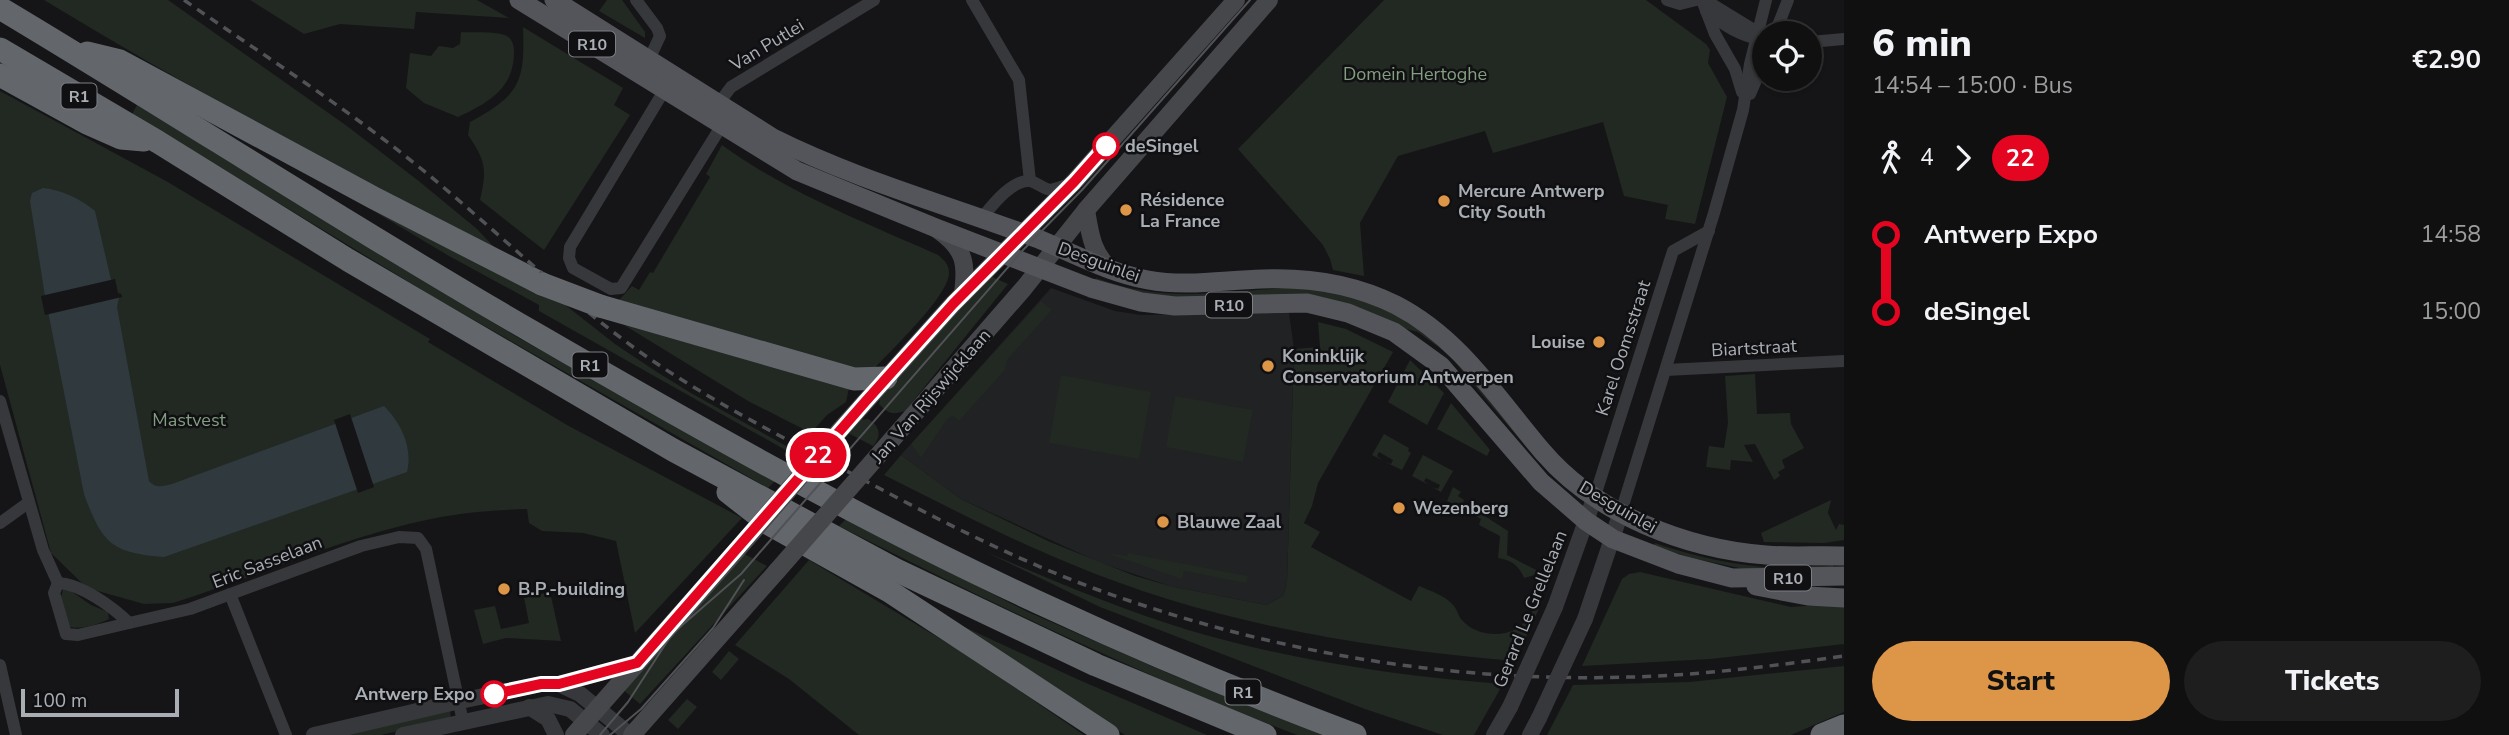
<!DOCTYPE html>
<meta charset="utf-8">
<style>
:root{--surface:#101011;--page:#1e1e1f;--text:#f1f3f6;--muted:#9c9d9f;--line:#303031;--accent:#dd9547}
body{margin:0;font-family:"Nunito Sans",sans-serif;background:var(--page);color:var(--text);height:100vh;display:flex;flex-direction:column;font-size:26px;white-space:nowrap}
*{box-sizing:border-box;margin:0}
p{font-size:23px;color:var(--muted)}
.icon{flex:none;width:38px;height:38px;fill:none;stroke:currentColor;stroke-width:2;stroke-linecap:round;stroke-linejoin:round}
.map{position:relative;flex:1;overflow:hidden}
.side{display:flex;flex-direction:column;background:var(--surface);width:665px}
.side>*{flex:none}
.badge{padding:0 14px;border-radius:23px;font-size:24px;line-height:46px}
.controls{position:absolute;left:1752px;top:21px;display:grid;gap:14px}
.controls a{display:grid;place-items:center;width:70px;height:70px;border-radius:50%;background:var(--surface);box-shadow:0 2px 5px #0004,0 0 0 2px var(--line);font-size:35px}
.scale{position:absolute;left:21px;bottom:18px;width:158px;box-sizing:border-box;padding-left:7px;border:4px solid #a9aeb5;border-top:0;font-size:19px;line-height:24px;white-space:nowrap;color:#a9aeb5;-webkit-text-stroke:5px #101012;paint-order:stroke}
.map>.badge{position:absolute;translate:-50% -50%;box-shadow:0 0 0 4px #fff}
.legs{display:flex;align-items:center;gap:10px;height:77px;padding:0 28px;font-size:23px}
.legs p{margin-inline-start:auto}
.head{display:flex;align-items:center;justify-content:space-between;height:119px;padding:0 28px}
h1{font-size:38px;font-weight:800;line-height:52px}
.primary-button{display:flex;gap:14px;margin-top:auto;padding:14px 28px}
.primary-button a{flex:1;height:80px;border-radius:42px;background:var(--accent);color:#111;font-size:28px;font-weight:800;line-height:80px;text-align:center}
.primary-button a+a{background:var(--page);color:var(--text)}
ul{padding:0 28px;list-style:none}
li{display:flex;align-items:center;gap:24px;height:77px;font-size:26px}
li i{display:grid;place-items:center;width:10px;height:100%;margin:0 9px;background:currentColor}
li i::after{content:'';width:18px;height:18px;margin:-9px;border:5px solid;border-radius:50%;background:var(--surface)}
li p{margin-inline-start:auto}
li:first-child i{background:linear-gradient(#0000 50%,currentColor 0)}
li:last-child i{background:linear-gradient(currentColor 50%,#0000 0)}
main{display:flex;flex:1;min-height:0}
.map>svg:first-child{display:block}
.built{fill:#212223}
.green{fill:#222822}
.water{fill:#30393e}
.pier{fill:#151517}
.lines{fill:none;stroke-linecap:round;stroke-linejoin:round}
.minor{stroke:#37383b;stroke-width:12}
.tertiary{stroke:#37383b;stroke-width:16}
.secondary{stroke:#45474b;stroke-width:18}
.primary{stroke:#53555a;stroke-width:19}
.motorway{stroke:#63676c;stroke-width:23}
.tram{stroke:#505256;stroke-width:2}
.rail{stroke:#505256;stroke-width:3.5;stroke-dasharray:9 7;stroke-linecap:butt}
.tertiary-bridge{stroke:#37383b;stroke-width:16}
.secondary-bridge{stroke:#45474b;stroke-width:18}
.motorway-bridge{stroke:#63676c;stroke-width:23}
.line-1-casing{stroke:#fff;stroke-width:16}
.line-1{stroke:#e40521;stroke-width:10}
.stop-1-dot{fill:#fff;stroke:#e40521;stroke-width:3.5}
.poi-dot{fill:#dd9547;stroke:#101012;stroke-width:2.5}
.labels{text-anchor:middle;stroke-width:5;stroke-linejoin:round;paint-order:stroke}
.shield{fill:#101012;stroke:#7b7f84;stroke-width:2}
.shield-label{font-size:16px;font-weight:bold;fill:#a9aeb5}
.street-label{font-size:18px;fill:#a9aeb5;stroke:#101012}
.park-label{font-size:18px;fill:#849e82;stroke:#101012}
.stop-label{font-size:18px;font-weight:bold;fill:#a9aeb5;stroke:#101012;text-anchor:start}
.poi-label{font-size:18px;font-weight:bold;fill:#a9aeb5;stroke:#101012;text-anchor:start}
</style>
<main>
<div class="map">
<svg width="1844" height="735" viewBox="0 0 1844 735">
<rect width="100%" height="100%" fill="#151517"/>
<path class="built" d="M1051,288L1115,311L1141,315L1289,313L1294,349L1287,583L1283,596L1266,605L1170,586L1101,563L961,499L901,455Z"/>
<g class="green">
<path d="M44,0H168L347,126L420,182L477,229L495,248C342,172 191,89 44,0Z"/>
<path d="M250,0H477L509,18L416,12L414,29L340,24L304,34Z"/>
<path d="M607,0H622L645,32V38L599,11Z"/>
<path d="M1384,0H1646L1706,44L1710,50L1708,63L1727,97L1695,224L1665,219L1668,205L1624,196L1603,122L1493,153L1485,131L1398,156L1360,223L1364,276L1333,270L1330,259L1323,245L1238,149Z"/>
<path d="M523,27L623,88L614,105L630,115L544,250L480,200C487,170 486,161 468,135L470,122C520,95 525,82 523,27Z"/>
<path d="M461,32C474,33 492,31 504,35C512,37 514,45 514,52C514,89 488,103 458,117L424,103L406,88L410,53L431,56L439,46L453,48L460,44Z"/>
<path d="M0,91L166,181L430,339L428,342L567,425L742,518L635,633L616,541L583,533L542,531L529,523L527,509C495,510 463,512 431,519C342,537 259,576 173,603L144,604L87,588L51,553L0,365Z"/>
<path d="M137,105L517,337L775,481L768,488L432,296L132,114Z"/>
<path d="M722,145C788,193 864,222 938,255C944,260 949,264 949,273C949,296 891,350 874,369L864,373L619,300L632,286L639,290L650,272L653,273L710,177L706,174Z"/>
<path d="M300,167L559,300L615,344L657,372L691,393L799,453L796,456L539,311V305L449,256Z"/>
<path d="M988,275L1008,284L905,411C892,415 889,414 879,404L881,393Z"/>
<path d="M1096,278C1165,304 1221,291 1291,288C1348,286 1410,315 1451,353C1463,365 1474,381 1485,394C1511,424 1536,453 1562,483L1537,460L1449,355L1418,332L1406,329L1358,307L1160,298L1094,282Z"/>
<path d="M1041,301L1052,310L1007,360L1005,370L959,421L953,416L948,418L921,458L911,444Z"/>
<path d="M1318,322L1346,329L1393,352L1318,483L1312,506L1304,523L1320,532L1311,547L1411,601L1419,586C1430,591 1445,595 1453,605C1457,609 1458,615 1461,619C1474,635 1499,638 1516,629C1525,624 1532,612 1537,604L1542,602L1515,661C1364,648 1211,623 1071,564C1007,538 946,506 884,475L901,455L961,499L1050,542L1135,576L1170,586L1266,605L1283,596L1287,583L1294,349L1320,347Z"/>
<path d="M624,325L849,388L846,402L827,415L811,433L748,401Z"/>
<path d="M1410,360L1444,393L1427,425L1388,402Z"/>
<path d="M1755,374L1757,414L1790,413L1791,424L1804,448L1782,460L1785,468L1778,472L1780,476L1774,480L1755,444L1744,445L1753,462L1731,460L1730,470L1706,467L1709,446L1724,448L1728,423L1725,376Z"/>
<path d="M1061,375L1151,392L1139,459L1049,443Z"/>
<path d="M1175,396L1253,410L1243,462L1166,447Z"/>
<path d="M1451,403L1490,450L1487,456L1437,429Z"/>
<path d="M868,419C880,426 882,436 873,446L846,432L859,420Z"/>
<path d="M1384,434L1409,448L1408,451L1411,453L1402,470L1385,462L1391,464L1393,460L1379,452L1377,456L1382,460L1372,455Z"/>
<path d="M1423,455L1453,471L1441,492L1432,487L1438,489L1440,485L1426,478L1424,481L1429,485L1412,476Z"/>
<path d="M1453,487L1461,492L1458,496L1464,500L1463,502L1508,531L1507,555L1542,573L1524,578C1519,566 1512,560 1498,558L1500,536L1479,525L1481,519L1447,501Z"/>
<path d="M1831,500L1828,513L1836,530L1839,524L1844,525V540L1824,543L1764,542L1761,533Z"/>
<path d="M846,519L1026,611L1177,677L1330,735H1297C1140,675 989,602 839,526Z"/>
<path d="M1655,543C1696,557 1740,567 1784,568C1800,568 1817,564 1833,563L1834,572L1744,569L1696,559L1653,546Z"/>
<path d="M741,552L767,566L640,704L621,688Z"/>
<path d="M986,552C1052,580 1117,608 1185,629C1288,660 1396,676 1503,684L1474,735H1443L1365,709L1100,607Z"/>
<path d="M1106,553L1127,556L1128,553L1248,576L1246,583L1184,571L1182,579Z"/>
<path d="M809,560L969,656L1084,735H859L789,679L735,645Z"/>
<path d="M1640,572L1791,607L1844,603V644L1710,659L1582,666L1622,579L1629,574Z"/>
<path d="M68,589L91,605L108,612L109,619C100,624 80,630 70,627L61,597L63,590Z"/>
<path d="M550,592L561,641L506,638L483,644L474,610L495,606L501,629L529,623L524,598Z"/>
<path d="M945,618L1077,679L1207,735H1125Z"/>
<path d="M729,651L739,659L721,680L712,672Z"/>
<path d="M1844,666V712L1791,735H1547L1573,685L1689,682Z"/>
<path d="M687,699L697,707L678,729L668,720Z"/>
<path d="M450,710L451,719L381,735H342Z"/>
</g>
<path class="water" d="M43,188C62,190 81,199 95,211L115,297H119L117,307L149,481C156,489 163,486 172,484L384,406C401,423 413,447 407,472L164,557C111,553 102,543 84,494L45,296L30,201L32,193Z"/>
<g class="pier">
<path d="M115,279L118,293L121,294L122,296V297L45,315L41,296Z"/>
<path d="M350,414L374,487L358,493L334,420Z"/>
</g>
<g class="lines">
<g class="minor">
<path d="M636,0L657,28L660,36L647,64"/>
<path d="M972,0L1019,80L1030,181"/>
<path d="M1667,0L1680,4L1696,0"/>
<path d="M1702,0L1715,34L1735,69L1742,92"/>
<path d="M1705,0L1764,36"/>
<path d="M1706,11C1725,26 1740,36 1764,40"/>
<path d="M1775,33L1788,0"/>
<path d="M1810,42L1844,39"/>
<path d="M668,84L570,247L569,258L573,268L611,289L621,288L722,125"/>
<path d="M1750,94L1764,62"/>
<path d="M719,103L731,87L874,0"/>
<path d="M981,219C991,207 1012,179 1030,181C1038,183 1043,189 1051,190L1067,185"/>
<path d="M1666,370L1844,361"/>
<path d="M0,401L43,550L58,583C81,584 113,607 129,623L190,609L361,546L399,537L418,538L426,549L463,722"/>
<path d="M1595,496L1673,251L1709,231"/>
<path d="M1621,512L1714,213L1743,110L1750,64L1766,0"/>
<path d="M0,523L28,503"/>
<path d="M58,583L54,593L66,634L78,635L129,623"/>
<path d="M230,594L286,735"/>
<path d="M0,665L16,735"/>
</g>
<g class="tertiary">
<path d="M1555,607L1595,496"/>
<path d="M1585,619L1621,512"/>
<path d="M559,684L580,694L630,735"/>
<path d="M529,707L548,719L556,735"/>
<path d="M314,735L460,701L541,684H559L637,663"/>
<path d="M403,735L548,704L570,709L602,735"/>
<path d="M1494,735L1510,707"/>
<path d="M1530,735L1539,718"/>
</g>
<g class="secondary">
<path d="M1086,210C1090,234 1092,253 1111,270"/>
<path d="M938,230C965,249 967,263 963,294"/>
<path d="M841,429L953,304L1074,182L1236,0"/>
<path d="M882,451L1024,288L1086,210L1269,0"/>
<path d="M574,735L737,550"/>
<path d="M632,735L777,571"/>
</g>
<g class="primary">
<path d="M519,0L797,171L936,228L1091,288L1141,302L1175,306L1307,303L1348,313L1394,332L1441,366L1541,482L1586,521L1613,539L1678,564L1732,578L1844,576"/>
<path d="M554,0L773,138C857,180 948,205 1036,238C1073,253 1109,273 1148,280C1186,287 1224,280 1262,279C1308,277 1354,284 1396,305C1460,338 1497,398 1543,452C1596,514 1686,549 1766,555C1792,557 1818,555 1844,556"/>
<path d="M1756,586L1808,596L1844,598"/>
</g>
<g class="motorway">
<path d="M0,8C179,115 355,230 536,334C705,432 877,529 1055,610C1154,656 1254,697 1355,735"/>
<path d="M0,49L158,142L348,260L673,450L896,570L1096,665L1265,735"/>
<path d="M87,53L120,61L374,198L542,284"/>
<path d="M0,75L87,123L121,138L144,140"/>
<path d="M600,306L854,379L886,378"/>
<path d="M728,492L769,524L889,591L1108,735"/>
<path d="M1822,735L1844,726"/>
</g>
<g class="tram">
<path d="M600,735L628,702L672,634L741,574L1023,250L1082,190L1250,0"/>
<path d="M610,735L641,709L713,628L744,580"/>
</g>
<path class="rail" d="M184,0C263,55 345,107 419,167C494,228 562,296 640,352C708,400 784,438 858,477C935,518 1012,558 1093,588C1265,651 1448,683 1631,677C1703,675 1773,666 1844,656"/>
<g class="tertiary-bridge">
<path d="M1510,707L1555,607"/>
<path d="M1539,718L1585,619"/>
</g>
<g class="secondary-bridge">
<path d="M737,550L841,429"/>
<path d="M777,571L882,451"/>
</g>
<path class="motorway-bridge" d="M542,284L600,306"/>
</g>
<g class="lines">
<defs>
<path id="line-1" d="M494,694L541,684H559L637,663L865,402L953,304L1074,182L1106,146"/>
</defs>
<use href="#line-1" class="line-1-casing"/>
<use href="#line-1" class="line-1"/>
</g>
<g class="stop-1-dot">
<circle cx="1106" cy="146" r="12"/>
<circle cx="494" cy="694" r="12"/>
</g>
<g class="poi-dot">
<circle cx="1444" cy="201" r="7"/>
<circle cx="1126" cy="210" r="7"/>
<circle cx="1599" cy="342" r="7"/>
<circle cx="1268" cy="366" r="7"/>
<circle cx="1399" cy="508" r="7"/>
<circle cx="1163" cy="522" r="7"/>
<circle cx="504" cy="589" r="7"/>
</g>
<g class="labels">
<g class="shield">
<rect x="569" y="31.5" width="46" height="25" rx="5"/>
<rect x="61.5" y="83.5" width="35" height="25" rx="5"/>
<rect x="1206" y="292.5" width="46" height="25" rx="5"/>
<rect x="572.5" y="352.5" width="35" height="25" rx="5"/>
<rect x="1765" y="565.5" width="46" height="25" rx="5"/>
<rect x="1225.5" y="679.5" width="35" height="25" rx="5"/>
</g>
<g class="shield-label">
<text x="592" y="50">R10</text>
<text x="79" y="102">R1</text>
<text x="1229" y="311">R10</text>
<text x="590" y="371">R1</text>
<text x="1788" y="584">R10</text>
<text x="1243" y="698">R1</text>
</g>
<g class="street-label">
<text transform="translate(767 45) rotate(-31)" y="6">Van Putlei</text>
<text transform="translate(1099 262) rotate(20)" y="6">Desguinlei</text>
<text transform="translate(1623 348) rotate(-72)" y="6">Karel Oomsstraat</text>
<text transform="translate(1754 348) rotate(-3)" y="6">Biartstraat</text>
<text transform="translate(931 396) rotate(-49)" y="6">Jan Van Rijswijcklaan</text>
<text transform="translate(1618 507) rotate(30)" y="6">Desguinlei</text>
<text transform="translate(267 562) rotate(-21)" y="6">Eric Sasselaan</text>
<text transform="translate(1530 609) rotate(-68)" y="6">Gerard Le Grellelaan</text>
</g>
<g class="park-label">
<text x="1415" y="80">Domein Hertoghe</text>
<text x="189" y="426">Mastvest</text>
</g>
<g class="stop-label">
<text x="1125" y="152">deSingel</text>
<text x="475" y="700" text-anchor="end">Antwerp Expo</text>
</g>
<g class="poi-label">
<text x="1458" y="197">Mercure Antwerp<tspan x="1458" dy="21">City South</tspan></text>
<text x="1140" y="206">Résidence<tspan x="1140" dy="21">La France</tspan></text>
<text x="1585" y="348" text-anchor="end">Louise</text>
<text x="1282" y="362">Koninklijk<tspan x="1282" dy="21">Conservatorium Antwerpen</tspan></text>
<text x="1413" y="514">Wezenberg</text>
<text x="1177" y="528">Blauwe Zaal</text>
<text x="518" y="595">B.P.-building</text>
</g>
</g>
</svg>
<div class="controls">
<a><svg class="icon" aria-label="locate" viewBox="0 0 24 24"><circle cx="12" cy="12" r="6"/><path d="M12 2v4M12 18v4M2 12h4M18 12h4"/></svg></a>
</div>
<div class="scale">100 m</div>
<b class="badge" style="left:818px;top:455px;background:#e40521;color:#fff">22</b>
</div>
<section class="side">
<div class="head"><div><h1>6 min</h1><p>14:54 – 15:00 · Bus</p></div><b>€2.90</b></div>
<div class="legs"><svg class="icon" aria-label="walk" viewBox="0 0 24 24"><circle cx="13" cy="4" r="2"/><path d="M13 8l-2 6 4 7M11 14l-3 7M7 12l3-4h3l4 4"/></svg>4<svg class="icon" aria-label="forward" viewBox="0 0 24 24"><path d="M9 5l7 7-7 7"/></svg><b class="badge" style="background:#e40521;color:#fff">22</b></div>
<ul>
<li><i style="color:#e40521"></i><b>Antwerp Expo</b><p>14:58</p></li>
<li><i style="color:#e40521"></i><b>deSingel</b><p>15:00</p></li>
</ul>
<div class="primary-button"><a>Start</a><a>Tickets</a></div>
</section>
</main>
